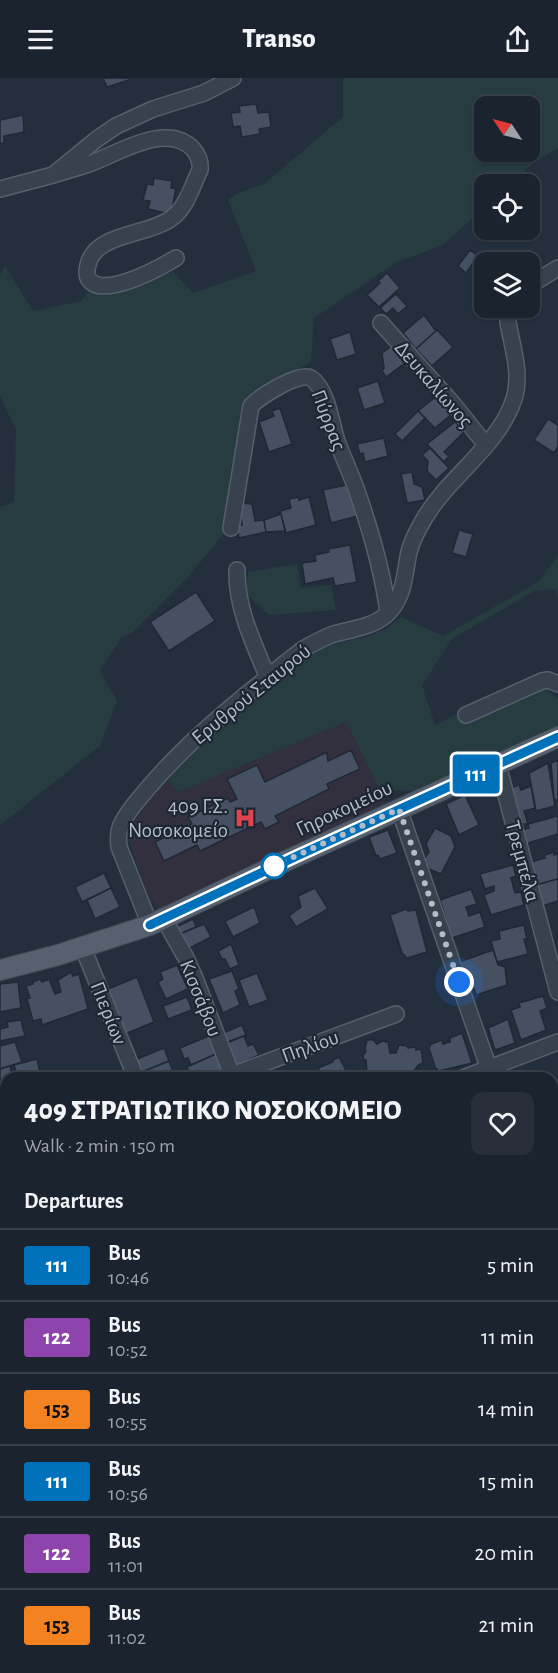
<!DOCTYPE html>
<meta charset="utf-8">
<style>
:root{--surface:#1b232e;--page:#282f3a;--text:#f1f3f6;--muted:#a0a4aa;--line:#39404a}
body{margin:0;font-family:"Alegreya Sans",sans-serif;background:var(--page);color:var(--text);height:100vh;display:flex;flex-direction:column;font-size:22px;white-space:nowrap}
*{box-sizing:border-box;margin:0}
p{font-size:20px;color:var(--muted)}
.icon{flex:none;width:33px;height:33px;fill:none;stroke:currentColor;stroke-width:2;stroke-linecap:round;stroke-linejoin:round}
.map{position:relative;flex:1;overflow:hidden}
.details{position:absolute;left:0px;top:994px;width:558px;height:602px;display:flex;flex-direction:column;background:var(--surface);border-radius:18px 18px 0 0;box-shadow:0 2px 4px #0004,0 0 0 2px var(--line)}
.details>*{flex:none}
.badge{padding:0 12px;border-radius:4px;font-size:21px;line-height:39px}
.needle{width:39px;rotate:305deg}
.tools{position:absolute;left:474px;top:18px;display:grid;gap:12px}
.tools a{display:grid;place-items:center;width:66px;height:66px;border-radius:12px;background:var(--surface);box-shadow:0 2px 4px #0004,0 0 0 2px var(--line);font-size:30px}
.you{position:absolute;width:30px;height:30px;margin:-15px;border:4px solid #fff;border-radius:50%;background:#1a73e8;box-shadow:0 0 0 9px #1a73e833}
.map>.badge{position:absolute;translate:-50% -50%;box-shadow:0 0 0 3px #fff}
h2{padding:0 24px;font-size:22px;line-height:54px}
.round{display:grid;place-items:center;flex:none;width:63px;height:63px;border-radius:12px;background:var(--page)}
.head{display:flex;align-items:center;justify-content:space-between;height:102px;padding:0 24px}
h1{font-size:28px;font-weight:800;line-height:45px}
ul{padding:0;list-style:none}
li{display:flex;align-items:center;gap:18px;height:72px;padding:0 24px;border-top:2px solid var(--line)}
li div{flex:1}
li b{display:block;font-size:22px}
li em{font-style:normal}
li .badge{min-width:66px;font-weight:700;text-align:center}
header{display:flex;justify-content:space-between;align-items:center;height:78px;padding:0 24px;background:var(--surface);font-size:27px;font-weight:800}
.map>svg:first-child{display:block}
.medical{fill:#32303f}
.green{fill:#263c3f;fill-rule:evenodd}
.building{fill:#455162;stroke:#1f2835;stroke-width:1.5}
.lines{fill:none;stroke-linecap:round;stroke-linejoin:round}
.minor-casing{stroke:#565f6c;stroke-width:18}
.major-casing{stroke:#414a57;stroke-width:22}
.minor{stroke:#38414e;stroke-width:15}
.major{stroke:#56606e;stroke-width:20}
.line-casing{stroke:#fff;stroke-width:14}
.line{stroke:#0072bc;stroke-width:9}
.walk{stroke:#b4bcc9;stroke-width:6;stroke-dasharray:0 10.8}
.stop-dot{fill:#fff;stroke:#0072bc;stroke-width:3}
.labels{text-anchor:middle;stroke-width:4.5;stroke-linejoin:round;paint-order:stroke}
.street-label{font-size:21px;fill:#b4bcc9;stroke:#1d2633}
.poi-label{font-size:21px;fill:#b4bcc9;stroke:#1d2633;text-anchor:end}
</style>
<header><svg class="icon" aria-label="menu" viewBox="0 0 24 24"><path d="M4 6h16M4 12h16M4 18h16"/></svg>Transo<svg class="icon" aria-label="share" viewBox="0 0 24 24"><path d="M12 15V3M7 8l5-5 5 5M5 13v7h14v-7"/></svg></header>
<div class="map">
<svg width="558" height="1595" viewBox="0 0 558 1595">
<rect width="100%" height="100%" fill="#242f3e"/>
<path class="medical" d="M346,644L386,726L158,831L146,812L127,756V749L140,730L166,701L179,714Z"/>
<g class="green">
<path d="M343,0H558V70L531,87L510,106H484V129L443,167L397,184L314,240L311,284L247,320L225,454L189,498L132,555L122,559L100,593L117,623L100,668L0,747V429L14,424L16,352L0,318V197L5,187L33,233L81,223L90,212L111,215L173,194L193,215L256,193L228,122L238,115L264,106L343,39ZM484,28H530V74H484Z"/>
<path d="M558,477V519L555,511L534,513L452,561L422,607L435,647L457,636L472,641L542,608L558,621V650L423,712L408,713L379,711L346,644L179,714L166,701L223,648L302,582L325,568L369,558L386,551L401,539L443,558L538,504Z"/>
<path d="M297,486L301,510L331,507L336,532L269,537L246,516L248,494Z"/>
<path d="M552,1328H558V1531L552,1534Z"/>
</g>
<g class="building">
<path d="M103,0H128L129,2L107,9Z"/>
<path d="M256,26L258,35L269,34L271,49L259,51L260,56L242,59L240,48L233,49L231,35L240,34L239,28Z"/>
<path d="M23,37L24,54L4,58V65L0,66V42Z"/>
<path d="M154,100L172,103L171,110L176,111L171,136L148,131L150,123L143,122L147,106L153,107Z"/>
<path d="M470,172L478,178L466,195L458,188Z"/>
<path d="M387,195L400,210L379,229L367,217L380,205L378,203Z"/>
<path d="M396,216L407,228L398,236L393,230L386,236L380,230Z"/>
<path d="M424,237L436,253L416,271L403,255Z"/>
<path d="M437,252L453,269L432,288L416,271Z"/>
<path d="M350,254L356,276L337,282L330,261Z"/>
<path d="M393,267L408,283L386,299L382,293L384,290L382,275Z"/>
<path d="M378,303L385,325L364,332L357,310Z"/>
<path d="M439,316L453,335L435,350L418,333Z"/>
<path d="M280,330L292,366L269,374L259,344L274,338L272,333Z"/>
<path d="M418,333L425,340L402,363L395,356Z"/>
<path d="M548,341L558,347V368L554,375L534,362Z"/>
<path d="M455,344L465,353L444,374L449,378L444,384L427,366Z"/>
<path d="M384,360L388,378L365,384L363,375L360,376L357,366Z"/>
<path d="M430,370L449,390L436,402L427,393L428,383L422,377Z"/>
<path d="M412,394L414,406L422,409L425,422L407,425L401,396Z"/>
<path d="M351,406L358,438L331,445L323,412Z"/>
<path d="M298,419L299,422L309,419L316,447L286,455L280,433L291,430L289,421Z"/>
<path d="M241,425L252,426L255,443L264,442L266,454L239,460L237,447H242L241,439L237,438Z"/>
<path d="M281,436L285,453L266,454L264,442Z"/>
<path d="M459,452L473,456L466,479L452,475Z"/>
<path d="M350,467L357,504L335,508L333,500L305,506L302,485L316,483L315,477L329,474L328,471Z"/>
<path d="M196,514L215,543L169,573L150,544Z"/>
<path d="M351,672L360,691L327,706L329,711L275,738L279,744L265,751L261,744L200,773L197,767L164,783L155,764L192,746L188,739L228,720L230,724L237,721L227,701L257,687L265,704L327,674L328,683Z"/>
<path d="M558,682V724L554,720L551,685Z"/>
<path d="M548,685L555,728L536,733L529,695Z"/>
<path d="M519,707L521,712L531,708L535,730L524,733L528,746H516L508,711Z"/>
<path d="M465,717L479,747L459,757L446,726Z"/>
<path d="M558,738V756L525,766L522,752L529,750L528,746Z"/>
<path d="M435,750L451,758L455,769L441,796L424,789L422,784L429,774L426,766Z"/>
<path d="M388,752L397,775L380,781L378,777L376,778L369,759Z"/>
<path d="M555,774L554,777L558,776V801L536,807L531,784L545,780L544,777Z"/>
<path d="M513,787L516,798L511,800L515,815L521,814L524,827L491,837L484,817L494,813V808L485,811L480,796Z"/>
<path d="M104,795L111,810L82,824L75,809Z"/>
<path d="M558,801V823L542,828L536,807Z"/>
<path d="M111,810L120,829L95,841L87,822Z"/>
<path d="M315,810L328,831L296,849L289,838L301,829L298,818Z"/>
<path d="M471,811L477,826L466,829L469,838L480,834L485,849L452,860L440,822Z"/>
<path d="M254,829L260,845L233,859L225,843Z"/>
<path d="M406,831L408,833L416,832L427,874L407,880L402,875L390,837Z"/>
<path d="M193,841L196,849L180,856L176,849Z"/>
<path d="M204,846L211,859L186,872L180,856Z"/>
<path d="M524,847L527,861H524L528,876L497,884L491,863L500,861L499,853Z"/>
<path d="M231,866L239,887L230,891L225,881H222L218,873Z"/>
<path d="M493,872L498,887L505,889L507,907L476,917L474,910H469L467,907L464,898L467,897L466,893H462L459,884Z"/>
<path d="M177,887L188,911L166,921L158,904L163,901L160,894Z"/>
<path d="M232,893L239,911L235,913L240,927L223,935L209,901Z"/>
<path d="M71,894L73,898L79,896L88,931L42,947L41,941L33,943L27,921L30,920L26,908L33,906V904L40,901L42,904L49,901L55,916L61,914L58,902Z"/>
<path d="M257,895L268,922L249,929L239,902Z"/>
<path d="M137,899L154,944L125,956L108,911Z"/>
<path d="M18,904L21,930L0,934V906Z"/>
<path d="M543,918L547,930L540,933L546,952L521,962L511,932L520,929L519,925Z"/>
<path d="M187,919L192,932L168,941L163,928Z"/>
<path d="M508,941L515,965L495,972L488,950Z"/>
<path d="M21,942L25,958L0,963V951L8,949L7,944Z"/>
<path d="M242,947L246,957L228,964L223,955Z"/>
<path d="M462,955L472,985L439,993L435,989L429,970L431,966L442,962L443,966L450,964V960Z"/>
<path d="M209,958L216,976L191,987L188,980L184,981L180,970Z"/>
<path d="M244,958L248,968L253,966L259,977L233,989L224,966Z"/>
<path d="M367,962H373L377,966L382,963L388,964L390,975H396L399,967L407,968L408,970L415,969L416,972L421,971L423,985L418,987L412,996L404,997V1000H391L387,994L385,995L384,999L375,1000L367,996L366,982L364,983L363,977L366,974L365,970Z"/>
<path d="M15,964L22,984L0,991V968Z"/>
<path d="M164,970L169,983L142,994L137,981Z"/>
<path d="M216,976L223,993L207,1000H191L187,989Z"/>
<path d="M339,979L350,1000H321H323L318,990L333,984V982Z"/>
<path d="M37,981L41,999L18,1000L14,987Z"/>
<path d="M169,983L173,994L181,990L185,1000H145L142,994Z"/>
<path d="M10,988L13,1000H6V1010L0,1012V991Z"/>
<path d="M264,991L269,1000H239Z"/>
<path d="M6,1012V1029L0,1031V1014Z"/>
<path d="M552,1030L558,1031L556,1075H552Z"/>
<path d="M6,1042V1061L1,1062V1043Z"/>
<path d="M3,1071L5,1092L0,1093V1072Z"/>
<path d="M552,1092L558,1093L556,1136H552Z"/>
<path d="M0,1112L6,1114V1138H0Z"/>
<rect x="552" y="1164" width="6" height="44"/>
<path d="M0,1224L6,1225V1259L0,1258Z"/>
<path d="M552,1239L558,1240V1284H552Z"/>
<path d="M0,1414L6,1415V1456L0,1455Z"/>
<path d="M0,1565L6,1566V1590L8,1595H0Z"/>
<path d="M39,1590H67L68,1595H39Z"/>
<path d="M78,1590H101L100,1595H78Z"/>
<path d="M110,1590H120L154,1595H109Z"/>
</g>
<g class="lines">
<defs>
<g id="minor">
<path d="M53,97C65,93 77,90 89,86C117,76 167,43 193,71C198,77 201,83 200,92C192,108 187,128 173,139C150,158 95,154 88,187C87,191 86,196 88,200C101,223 161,189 176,180"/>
<path d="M0,111L53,97L97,61L116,48L153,31L204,15L233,0"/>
<path d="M530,207L558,190"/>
<path d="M381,245L454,327L486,367"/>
<path d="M231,450L251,328C259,319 300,293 311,300C328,312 331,345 337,363C344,382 353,400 359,419C372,457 383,495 388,535"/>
<path d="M237,492C236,530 254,566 268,600"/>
<path d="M466,637L542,603L548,602L558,606"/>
<path d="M498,687L558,914"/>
<path d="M399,731L489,991"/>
<path d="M164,841L186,880L195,900L233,1000"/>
<path d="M150,847L119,769C118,761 118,754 121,747C127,733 139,721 148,710C193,657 249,614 303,571C312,566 321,561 331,557C350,551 371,550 386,537C405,520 404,497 409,474C412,462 418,451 424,441C449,398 498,369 514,321C522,295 512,269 508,244V237L510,230"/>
<path d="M83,870L136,1000"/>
<path d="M224,1000L396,936"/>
<path d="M463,1000L558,964"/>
<path d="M0,1066L6,1065"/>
<path d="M517,1590L518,1595"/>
<path d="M11,1595L12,1590"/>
<path d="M73,1595V1590"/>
<path d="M174,1595L175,1590"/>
</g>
<g id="major">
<path d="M0,892L58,877L150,847L277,787L558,659"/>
<path d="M0,1550L6,1551"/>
<path d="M552,1574L558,1573"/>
<path d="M217,1590L236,1595"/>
<path d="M440,1595L467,1590"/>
</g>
</defs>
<use href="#minor" class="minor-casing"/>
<use href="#major" class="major-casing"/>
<use href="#minor" class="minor"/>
<use href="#major" class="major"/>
</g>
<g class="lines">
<defs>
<path id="line" d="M150,847L297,778L558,659"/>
</defs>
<use href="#line" class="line-casing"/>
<use href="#line" class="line"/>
<path class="walk" d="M274,788L399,731L459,904"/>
</g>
<defs>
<symbol id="hospital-bare" viewBox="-9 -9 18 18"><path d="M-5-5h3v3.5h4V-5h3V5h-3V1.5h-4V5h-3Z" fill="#e0444e" stroke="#1d2633" stroke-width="2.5" paint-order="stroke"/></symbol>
</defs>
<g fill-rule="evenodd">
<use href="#hospital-bare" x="230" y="725" width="30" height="30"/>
</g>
<circle class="stop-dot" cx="274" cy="788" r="12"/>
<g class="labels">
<g class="street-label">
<text transform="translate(434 306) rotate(49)" y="7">Δευκαλίωνος</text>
<text transform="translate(329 342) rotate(69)" y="7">Πύρρας</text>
<text transform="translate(251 616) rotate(-39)" y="7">Ερυθρού Σταυρού</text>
<text transform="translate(344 730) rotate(-25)" y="7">Γηροκομείου</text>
<text transform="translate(523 783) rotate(75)" y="7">Τρεμπέλα</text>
<text transform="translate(201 920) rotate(68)" y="7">Κισσάβου</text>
<text transform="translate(109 935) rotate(68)" y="7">Πιερίων</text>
<text transform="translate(310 968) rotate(-20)" y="7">Πηλίου</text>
</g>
<g class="poi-label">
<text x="228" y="735">409 Γ.Σ.<tspan x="228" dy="24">Νοσοκομείο</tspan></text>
</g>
</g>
</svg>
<div class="tools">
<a><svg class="needle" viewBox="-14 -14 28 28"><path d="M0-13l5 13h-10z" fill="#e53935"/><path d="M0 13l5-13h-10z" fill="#a0a4aa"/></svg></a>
<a><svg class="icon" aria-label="locate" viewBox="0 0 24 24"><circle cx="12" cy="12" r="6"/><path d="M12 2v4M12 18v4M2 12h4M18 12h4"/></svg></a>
<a><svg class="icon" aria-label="layers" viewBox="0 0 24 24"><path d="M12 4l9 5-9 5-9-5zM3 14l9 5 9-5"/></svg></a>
</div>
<div class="you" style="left:459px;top:904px"></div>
<b class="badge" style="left:476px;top:696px;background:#0072bc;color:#fff">111</b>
<section class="details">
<div class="head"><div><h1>409 ΣΤΡΑΤΙΩΤΙΚΟ ΝΟΣΟΚΟΜΕΙΟ</h1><p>Walk · 2 min · 150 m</p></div><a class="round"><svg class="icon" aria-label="heart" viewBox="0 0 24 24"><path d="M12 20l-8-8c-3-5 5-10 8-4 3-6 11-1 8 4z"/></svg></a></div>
<h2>Departures</h2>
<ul>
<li><span class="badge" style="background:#0072bc;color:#fff">111</span><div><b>Bus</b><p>10:46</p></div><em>5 min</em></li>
<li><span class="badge" style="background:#8e44ad;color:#fff">122</span><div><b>Bus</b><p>10:52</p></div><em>11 min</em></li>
<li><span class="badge" style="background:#f58220;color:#111">153</span><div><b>Bus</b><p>10:55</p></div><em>14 min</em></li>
<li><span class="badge" style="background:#0072bc;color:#fff">111</span><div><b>Bus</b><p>10:56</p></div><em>15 min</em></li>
<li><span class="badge" style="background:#8e44ad;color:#fff">122</span><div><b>Bus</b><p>11:01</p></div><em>20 min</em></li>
<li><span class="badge" style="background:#f58220;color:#111">153</span><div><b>Bus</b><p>11:02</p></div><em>21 min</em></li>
</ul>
</section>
</div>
